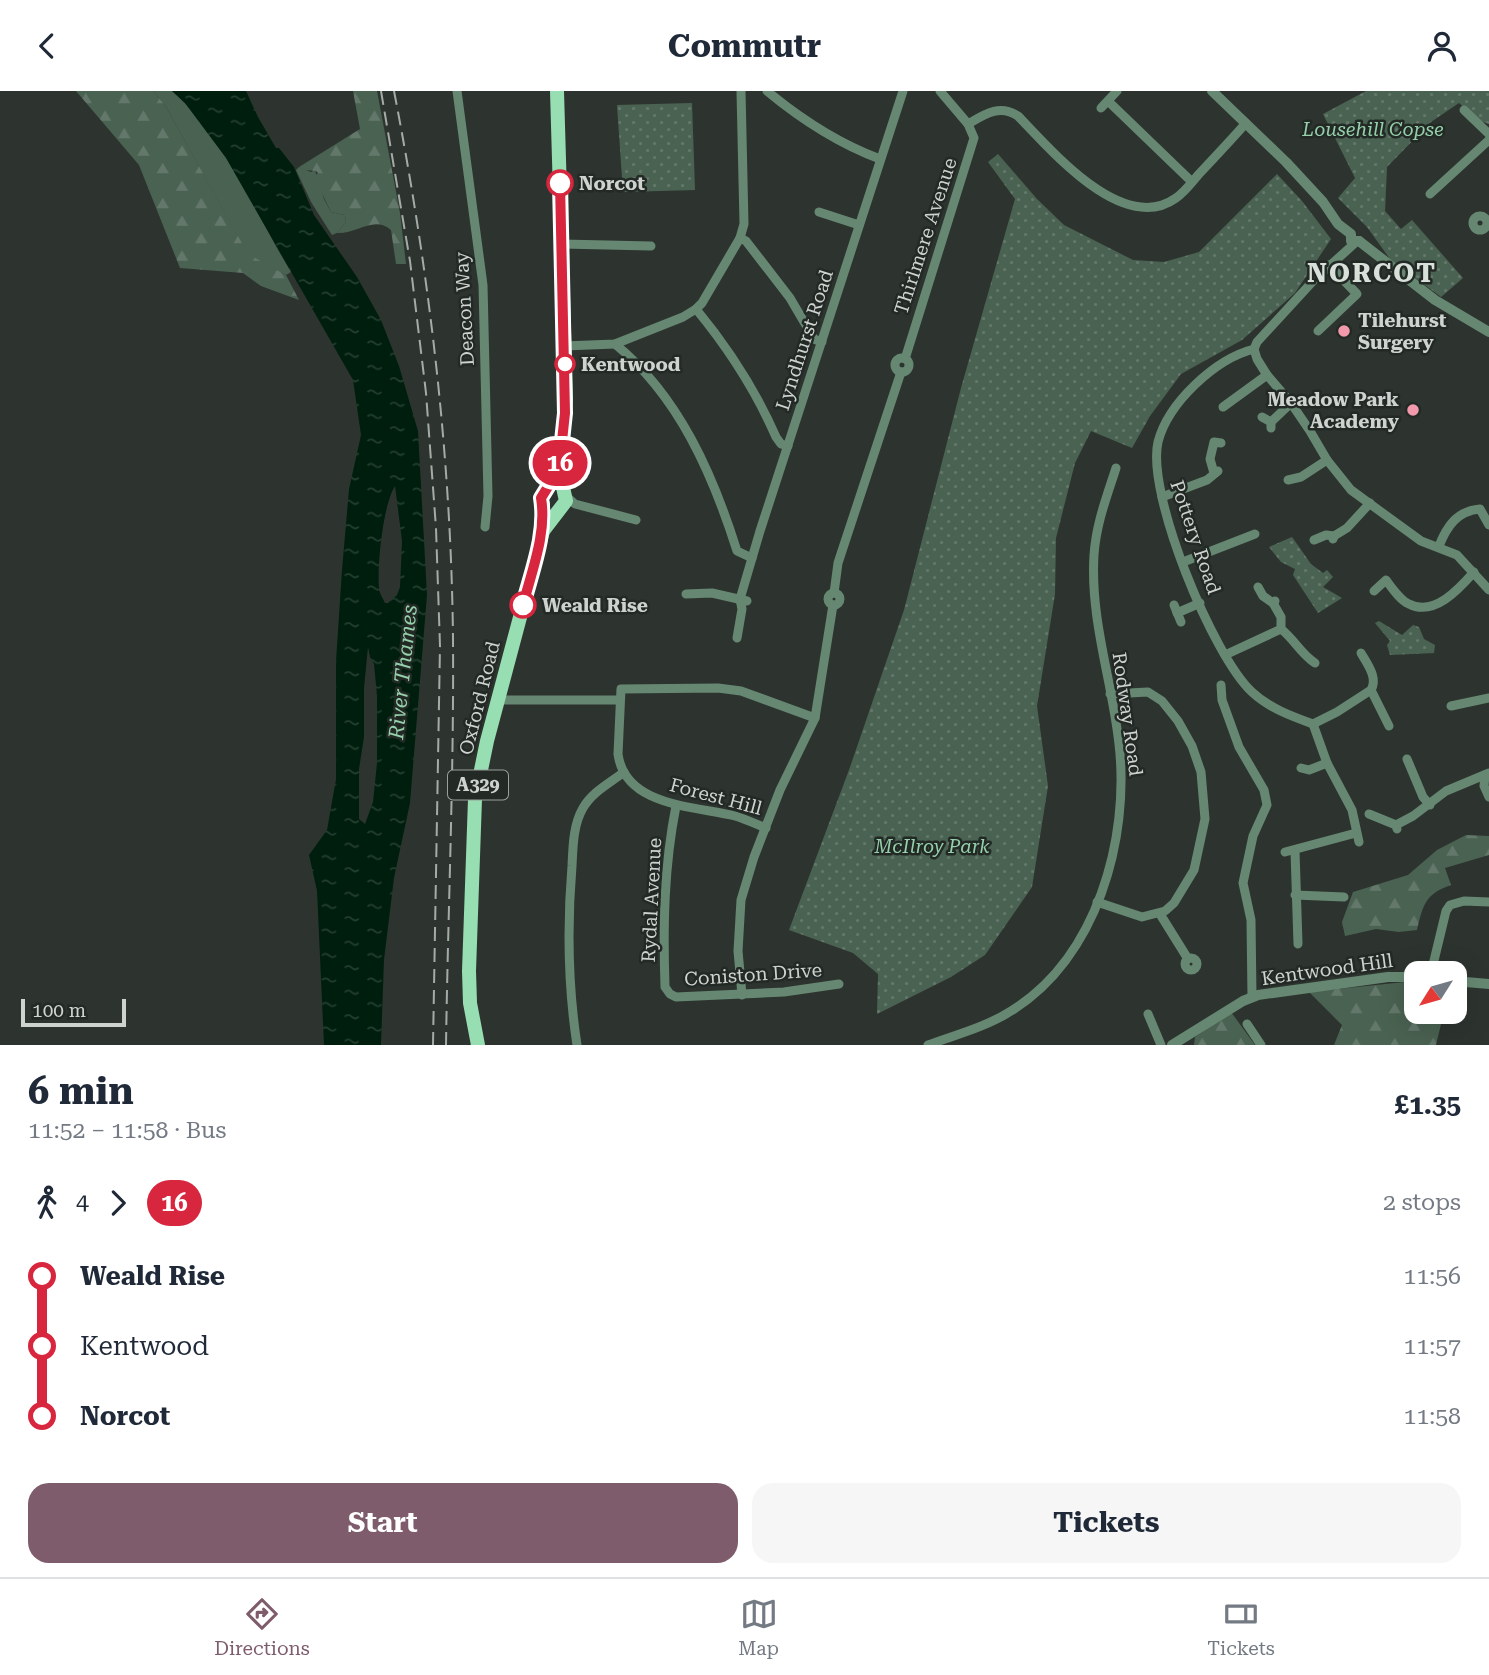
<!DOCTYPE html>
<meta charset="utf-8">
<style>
:root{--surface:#fff;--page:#f6f6f7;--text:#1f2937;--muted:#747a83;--line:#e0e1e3;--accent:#7e5c6c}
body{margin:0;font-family:"Roboto Serif",serif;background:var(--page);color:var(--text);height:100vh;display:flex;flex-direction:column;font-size:26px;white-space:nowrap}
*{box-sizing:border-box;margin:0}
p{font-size:23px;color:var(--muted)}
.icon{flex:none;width:38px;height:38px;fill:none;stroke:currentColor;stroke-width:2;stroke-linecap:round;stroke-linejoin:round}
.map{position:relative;height:954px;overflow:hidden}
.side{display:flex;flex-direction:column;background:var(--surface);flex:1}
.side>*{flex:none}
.badge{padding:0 14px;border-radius:23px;font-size:24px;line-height:46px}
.needle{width:46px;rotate:233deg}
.fabs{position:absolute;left:1404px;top:870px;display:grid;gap:14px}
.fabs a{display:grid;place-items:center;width:63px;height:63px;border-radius:14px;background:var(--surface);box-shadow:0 7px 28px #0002;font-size:35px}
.scale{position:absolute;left:21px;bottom:18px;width:105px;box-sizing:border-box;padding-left:7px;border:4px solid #ced3d0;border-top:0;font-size:19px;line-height:24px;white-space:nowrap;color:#ced3d0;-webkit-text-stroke:5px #232a26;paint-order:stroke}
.map>.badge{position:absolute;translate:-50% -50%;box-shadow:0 0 0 4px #fff}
.legs{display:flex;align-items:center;gap:10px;height:77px;padding:0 28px;font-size:23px}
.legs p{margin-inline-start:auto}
.overview{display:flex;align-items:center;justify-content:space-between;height:119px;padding:0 28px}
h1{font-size:38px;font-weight:700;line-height:52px}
.cta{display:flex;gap:14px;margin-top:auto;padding:14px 28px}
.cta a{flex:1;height:80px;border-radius:21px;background:var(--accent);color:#fff;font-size:28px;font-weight:700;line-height:80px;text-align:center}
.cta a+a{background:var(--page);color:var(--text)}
ul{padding:0 28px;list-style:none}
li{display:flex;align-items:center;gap:24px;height:70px;font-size:26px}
li i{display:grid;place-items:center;width:10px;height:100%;margin:0 9px;background:currentColor}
li i::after{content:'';width:18px;height:18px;margin:-9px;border:5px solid;border-radius:50%;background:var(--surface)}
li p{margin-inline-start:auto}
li:first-child i{background:linear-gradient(#0000 50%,currentColor 0)}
li:last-child i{background:linear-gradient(currentColor 50%,#0000 0)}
header{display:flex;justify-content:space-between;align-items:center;height:91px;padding:0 28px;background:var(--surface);font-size:32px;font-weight:700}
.tabs{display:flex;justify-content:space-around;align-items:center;height:98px;border-top:2px solid var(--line);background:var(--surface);font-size:19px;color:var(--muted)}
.tabs a{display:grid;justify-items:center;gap:4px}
.tabs .active{color:var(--accent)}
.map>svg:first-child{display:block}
.grass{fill:#4a6252}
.forest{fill:url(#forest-firs)}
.park{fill:url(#park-dots)}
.water{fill:url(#water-ripples);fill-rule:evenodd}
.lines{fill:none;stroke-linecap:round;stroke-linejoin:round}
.minor{stroke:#668872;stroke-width:9}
.tertiary{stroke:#668872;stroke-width:10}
.primary{stroke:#97deb2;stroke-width:14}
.rail{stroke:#a5aba7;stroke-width:2;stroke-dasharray:14 7;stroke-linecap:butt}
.line-1-casing{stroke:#fff;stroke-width:16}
.line-1{stroke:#d7263d;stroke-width:10}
.stop-1-dot{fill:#fff;stroke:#d7263d;stroke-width:3.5}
.poi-dot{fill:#f29aac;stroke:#232a26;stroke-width:2.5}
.labels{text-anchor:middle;stroke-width:5;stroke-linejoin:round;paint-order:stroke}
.shield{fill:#232a26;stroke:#9ba09d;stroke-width:2}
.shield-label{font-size:18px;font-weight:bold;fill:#ced3d0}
.park-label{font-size:19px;font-style:italic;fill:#95d0ab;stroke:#232a26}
.stop-label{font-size:19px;font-weight:bold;fill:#ced3d0;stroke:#232a26;text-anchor:start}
.street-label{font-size:19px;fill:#ced3d0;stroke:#232a26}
.poi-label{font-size:19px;font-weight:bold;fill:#ced3d0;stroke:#232a26;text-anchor:start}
.water-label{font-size:21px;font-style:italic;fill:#94d0aa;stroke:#232a26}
.district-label{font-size:26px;font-weight:bold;letter-spacing:2px;fill:#d7e1da;stroke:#232a26}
</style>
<header><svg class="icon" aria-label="back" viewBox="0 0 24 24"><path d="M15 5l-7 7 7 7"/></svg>Commutr<svg class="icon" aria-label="person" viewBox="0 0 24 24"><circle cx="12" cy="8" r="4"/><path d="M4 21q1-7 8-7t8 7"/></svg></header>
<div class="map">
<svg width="1489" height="954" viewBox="0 0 1489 954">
<defs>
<pattern id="forest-firs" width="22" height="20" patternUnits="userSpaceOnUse" patternTransform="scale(1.75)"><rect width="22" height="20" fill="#4a6252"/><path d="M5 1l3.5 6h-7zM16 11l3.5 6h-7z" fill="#63786a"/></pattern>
<pattern id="park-dots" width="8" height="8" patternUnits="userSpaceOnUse" patternTransform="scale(1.75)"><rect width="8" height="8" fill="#4a6252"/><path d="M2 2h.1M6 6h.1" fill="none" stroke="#63786a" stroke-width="1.8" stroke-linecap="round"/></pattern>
<pattern id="water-ripples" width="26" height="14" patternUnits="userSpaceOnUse" patternTransform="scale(1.75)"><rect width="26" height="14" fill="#001e0e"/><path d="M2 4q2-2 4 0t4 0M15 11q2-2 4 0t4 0" fill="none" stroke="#243e30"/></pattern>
</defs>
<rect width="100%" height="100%" fill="#2d342f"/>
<g class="grass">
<path d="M153,0H172C225,47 254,120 291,181L286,184L248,164L165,14Z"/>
<path d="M299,76L311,81L315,79L324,108L331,121L345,124L346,131L337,142L332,144L311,111L296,79Z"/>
</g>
<g class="forest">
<path d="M76,0H153L165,14L248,163L286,184L299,209L261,195L243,182L180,177L139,74Z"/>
<path d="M353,0H377L400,122L406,173H396L391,139C374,124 357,143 337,142L346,131L345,124L331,121L314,86L318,82L316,80L305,79L299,76L360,38Z"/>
<path d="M1466,744L1489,745V764L1445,777L1451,794C1425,803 1423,814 1417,839L1399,841L1376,838L1345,845L1342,831L1353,801L1408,784L1437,759Z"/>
<path d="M1405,891L1416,893V920L1423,921L1424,928L1441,933L1436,954H1334L1342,934L1309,901Z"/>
<path d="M1231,921L1255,954H1194L1195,946Z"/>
</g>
<g class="park">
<path d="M1366,0H1489V33L1480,30L1459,12L1431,31L1387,76L1385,120L1401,138L1412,129L1463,187L1441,206L1390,168L1367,136L1338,107L1355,87L1323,23Z"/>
<path d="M692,12L695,99L623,101L617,14Z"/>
<path d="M998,63L1037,108L1064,134L1133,169L1164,171L1199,161L1277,83L1302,110L1331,148L1295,202L1242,249L1181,283L1150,325L1132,357L1091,340L1075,372L1056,447L1055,503L1037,615L1048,695L1032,796L985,864L951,886L877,923L878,883L853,862L789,839L849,679L904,519L961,297L1015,108L988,71Z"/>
<path d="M1292,446L1311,473L1323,482L1327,479L1333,486L1323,496L1342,507L1318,522L1293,484L1295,478L1281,471L1269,456Z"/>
<path d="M1379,530L1402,544L1413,534L1419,536L1424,548L1435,554L1434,562L1390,564L1387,554L1390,550L1375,532Z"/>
</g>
<path class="water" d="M172,0H246L258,26L276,57H279L294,76L314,124L357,186L381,229L399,275L418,340L427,504L410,712L394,787L384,869L381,954H324L317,800L309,764L327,739L336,688V570L342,479L349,398L361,344L353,289L226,67L185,12ZM395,395L402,450L400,496L397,504L388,512H385C383,507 379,502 379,497C377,474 383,414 395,395ZM368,556L370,566L374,573L377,605V672L373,711L365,733L359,728V678L364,646V597Z"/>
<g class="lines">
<g class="minor">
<path d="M457,0L483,194L488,405L485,436"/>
<path d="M767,0C802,29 837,52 880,68"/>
<path d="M1108,10L1192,91"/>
<path d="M1101,17L1117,0"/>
<path d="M1464,19L1489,43"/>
<path d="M968,33C985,23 1000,13 1018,25C1051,59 1123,145 1176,107C1185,101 1192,91 1199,83C1215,66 1231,49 1246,32"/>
<path d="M1430,103L1489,49"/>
<path d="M819,121L859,134"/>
<circle cx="1480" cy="132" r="7"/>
<path d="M740,147L746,150L790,207L814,248L822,251"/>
<path d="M562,153L651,155"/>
<path d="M696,218C729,258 755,298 776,346L781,353L788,355"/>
<path d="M1318,240L1357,203L1329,174"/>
<path d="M615,253C679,305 713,384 737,460L752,467"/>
<path d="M564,255L615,253L683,226L696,218L702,212L740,147L744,133L741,0"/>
<path d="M1254,258L1257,268L1267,284L1291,312L1310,340L1327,369L1351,399L1421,450L1457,464L1489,499"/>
<circle cx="902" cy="274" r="7"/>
<path d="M905,268L974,47L968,33L940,0"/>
<path d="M1223,316L1267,284"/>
<path d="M1262,326L1271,331V337"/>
<path d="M1271,331L1291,312"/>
<path d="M1214,382L1210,368L1214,351L1221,352"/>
<path d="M1288,389L1301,386L1327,369"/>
<path d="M566,405L575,413L636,429"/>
<path d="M1162,406L1207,389L1218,380"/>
<path d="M1334,445L1347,437L1370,412"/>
<path d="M1314,449L1326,444L1334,445L1333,448"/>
<path d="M1439,455C1447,435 1457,420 1480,418L1489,434"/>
<path d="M1183,471L1255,443"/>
<path d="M1258,496L1263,505L1273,512L1275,510"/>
<path d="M1374,500L1386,489C1392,497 1400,509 1409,513C1434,526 1459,498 1474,481"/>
<circle cx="834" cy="508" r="6"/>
<path d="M834,502L838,472L901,281"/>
<path d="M686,503L712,502L747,510"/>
<path d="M1174,514L1181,531"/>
<path d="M1177,522L1200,512"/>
<path d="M1281,538C1294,548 1301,563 1315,572"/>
<path d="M737,547L742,518L740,508L760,440L903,0"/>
<path d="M1225,564L1281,538V526L1273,512"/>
<path d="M1221,594L1222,609L1239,656L1264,699L1267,714L1253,745L1243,792L1251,829L1252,906"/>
<path d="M1371,599L1389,635"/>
<path d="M498,609H619"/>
<path d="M1451,615L1489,607"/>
<path d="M1313,633C1291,625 1269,617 1252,601C1213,565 1146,403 1158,351C1168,312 1215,268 1254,258L1257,251L1314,189L1355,152"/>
<path d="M1313,633L1327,672L1352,719L1359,751"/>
<path d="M1313,633L1337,621L1371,599C1378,587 1368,574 1361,562"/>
<path d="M1407,668L1423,706L1430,714"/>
<path d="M1301,677L1309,679L1327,672"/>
<path d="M1485,684L1484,695L1489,706"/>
<path d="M676,715C664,775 663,835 665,896L670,903L676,906L784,901L839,893"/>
<path d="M1369,723L1396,734L1397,738"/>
<path d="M1396,734L1413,725L1446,700L1489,682"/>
<path d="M766,737C756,733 745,728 735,725C696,715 625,716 618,663L621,598L718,597L741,600L815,627"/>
<path d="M1295,760L1298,853"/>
<path d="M1285,761L1356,742"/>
<path d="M1295,804L1344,806"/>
<path d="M1097,811L1142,826L1165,820L1174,812L1194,779L1205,728L1201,681L1192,655L1178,630L1162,610L1148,601L1110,603"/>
<path d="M1160,823L1188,868"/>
<circle cx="1191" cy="873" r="6"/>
<path d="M1431,882L1446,820L1450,814L1464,810L1489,811"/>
<path d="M742,904L738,860L741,809L754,766L780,699L815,627L833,514"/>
<path d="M1148,923L1161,954"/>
<path d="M1247,933L1261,954"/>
<path d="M577,954C568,895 567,835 572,775C573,756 573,734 583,717C592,701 610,692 624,681"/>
<path d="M928,954C955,944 986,936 1011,920C1097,867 1130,748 1119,653C1112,589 1090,529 1094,464C1096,433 1107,405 1116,377"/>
</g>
<g class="tertiary">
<path d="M1212,0L1286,71L1323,111L1338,133L1351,143V150H1359"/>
<path d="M1359,150L1435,209L1489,241"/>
<path d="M1454,890L1489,893"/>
<path d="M1172,954L1243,910L1258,904L1388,886H1416"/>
</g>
<g class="primary">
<path d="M543,440L566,410L559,378"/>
<path d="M478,954L470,912L469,880L475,708L487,650L543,440V414L541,407L559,378L566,308L557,0"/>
</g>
<g class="rail">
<path d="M381,0L410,170L426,302L436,437L440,555L433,954"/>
<path d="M394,0C429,180 451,363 453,547C454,682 448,818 446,954"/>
</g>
</g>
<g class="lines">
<defs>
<path id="line-1" d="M523,514C532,479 547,442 541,407L559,378L565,322L560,92"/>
</defs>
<use href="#line-1" class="line-1-casing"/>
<use href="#line-1" class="line-1"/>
</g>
<g class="stop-1-dot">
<circle cx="560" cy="92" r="12"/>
<circle cx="565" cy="273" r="9"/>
<circle cx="523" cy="514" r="12"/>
</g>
<g class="poi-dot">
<circle cx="1344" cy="240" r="7"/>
<circle cx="1413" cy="319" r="7"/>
</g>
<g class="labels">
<rect class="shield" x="448" y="679.5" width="60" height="29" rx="5"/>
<g class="shield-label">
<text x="478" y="700">A329</text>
</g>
<g class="park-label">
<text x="1373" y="45">Lousehill Copse</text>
<text x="932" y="762">McIlroy Park</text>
</g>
<g class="stop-label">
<text x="579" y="99">Norcot</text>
<text x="581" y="280">Kentwood</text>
<text x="542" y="521">Weald Rise</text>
</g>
<g class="street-label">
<text transform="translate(925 145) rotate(-72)" y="7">Thirlmere Avenue</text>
<text transform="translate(464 218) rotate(-93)" y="7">Deacon Way</text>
<text transform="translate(804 249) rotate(-72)" y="7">Lyndhurst Road</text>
<text transform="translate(1196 446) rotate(71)" y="7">Pottery Road</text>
<text transform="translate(479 607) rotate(-76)" y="7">Oxford Road</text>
<text transform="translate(1128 623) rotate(82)" y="7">Rodway Road</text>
<text transform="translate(716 705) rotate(15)" y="7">Forest Hill</text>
<text transform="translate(651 809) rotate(-87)" y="7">Rydal Avenue</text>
<text transform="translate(1327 878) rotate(-8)" y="7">Kentwood Hill</text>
<text transform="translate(753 883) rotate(-4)" y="7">Coniston Drive</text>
</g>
<g class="poi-label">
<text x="1358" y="236">Tilehurst<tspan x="1358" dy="22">Surgery</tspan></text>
<text x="1399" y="315" text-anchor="end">Meadow Park<tspan x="1399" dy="22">Academy</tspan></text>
</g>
<g class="water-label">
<text transform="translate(403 581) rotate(-84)" y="7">River Thames</text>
</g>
<g class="district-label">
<text x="1372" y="191">NORCOT</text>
</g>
</g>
</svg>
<div class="fabs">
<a><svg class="needle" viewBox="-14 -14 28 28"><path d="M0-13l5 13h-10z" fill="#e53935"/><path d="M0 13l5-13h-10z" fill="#747a83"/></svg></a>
</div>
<div class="scale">100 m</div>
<b class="badge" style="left:560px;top:372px;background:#d7263d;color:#fff">16</b>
</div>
<section class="side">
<div class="overview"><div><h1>6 min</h1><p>11:52 – 11:58 · Bus</p></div><b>£1.35</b></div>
<div class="legs"><svg class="icon" aria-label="walk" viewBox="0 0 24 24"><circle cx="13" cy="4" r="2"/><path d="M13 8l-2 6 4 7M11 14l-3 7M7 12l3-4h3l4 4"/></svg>4<svg class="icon" aria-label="forward" viewBox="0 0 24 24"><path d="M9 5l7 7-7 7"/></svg><b class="badge" style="background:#d7263d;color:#fff">16</b><p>2 stops</p></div>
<ul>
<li><i style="color:#d7263d"></i><b>Weald Rise</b><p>11:56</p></li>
<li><i style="color:#d7263d"></i><span>Kentwood</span><p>11:57</p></li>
<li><i style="color:#d7263d"></i><b>Norcot</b><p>11:58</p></li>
</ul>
<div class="cta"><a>Start</a><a>Tickets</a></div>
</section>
<nav class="tabs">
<a class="active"><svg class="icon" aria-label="directions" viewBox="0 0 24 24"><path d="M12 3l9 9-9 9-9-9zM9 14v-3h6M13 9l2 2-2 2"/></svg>Directions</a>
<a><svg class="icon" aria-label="map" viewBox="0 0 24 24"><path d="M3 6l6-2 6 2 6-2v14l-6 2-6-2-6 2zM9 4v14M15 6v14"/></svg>Map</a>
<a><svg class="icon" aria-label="tickets" viewBox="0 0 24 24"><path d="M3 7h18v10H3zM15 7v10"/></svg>Tickets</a>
</nav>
